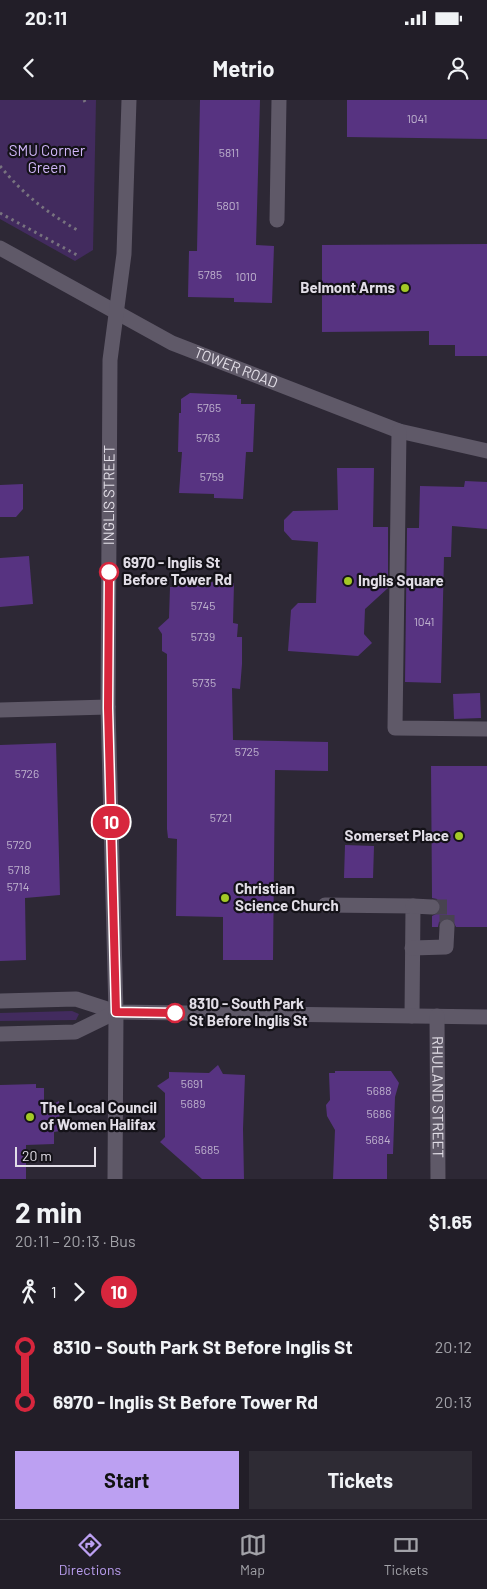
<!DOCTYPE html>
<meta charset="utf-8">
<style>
:root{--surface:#221e28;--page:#2e2b34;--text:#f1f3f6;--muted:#a2a2a8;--line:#3f3c45;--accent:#bca0f2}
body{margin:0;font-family:Barlow,sans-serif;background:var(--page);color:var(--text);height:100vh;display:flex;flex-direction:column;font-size:19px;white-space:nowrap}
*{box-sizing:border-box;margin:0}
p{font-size:16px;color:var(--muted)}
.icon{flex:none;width:28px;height:28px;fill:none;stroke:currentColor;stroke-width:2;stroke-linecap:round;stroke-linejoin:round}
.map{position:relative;height:1079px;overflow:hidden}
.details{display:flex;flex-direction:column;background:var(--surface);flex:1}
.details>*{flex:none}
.badge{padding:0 10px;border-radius:16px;font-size:18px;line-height:32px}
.scale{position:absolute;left:15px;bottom:12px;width:81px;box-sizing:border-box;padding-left:5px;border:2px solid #e2dee7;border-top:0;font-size:14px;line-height:18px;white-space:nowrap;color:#e2dee7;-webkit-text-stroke:4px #141218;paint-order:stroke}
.map>.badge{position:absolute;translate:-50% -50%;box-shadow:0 0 0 2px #fff}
.legs{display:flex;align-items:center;gap:8px;height:55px;padding:0 15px;font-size:16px}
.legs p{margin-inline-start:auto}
.headline{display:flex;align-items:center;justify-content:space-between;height:85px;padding:0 15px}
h1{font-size:28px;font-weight:700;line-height:38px}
.cta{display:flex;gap:10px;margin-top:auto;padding:10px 15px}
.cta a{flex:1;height:58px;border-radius:0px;background:var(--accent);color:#111;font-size:20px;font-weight:700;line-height:58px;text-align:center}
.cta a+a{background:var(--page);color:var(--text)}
ul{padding:0 15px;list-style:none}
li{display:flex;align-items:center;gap:18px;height:55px;font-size:19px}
li i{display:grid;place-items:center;width:8px;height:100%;margin:0 6px;background:currentColor}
li i::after{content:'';width:12px;height:12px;margin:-6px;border:4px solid;border-radius:50%;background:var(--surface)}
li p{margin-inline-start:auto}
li:first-child i{background:linear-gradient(#0000 50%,currentColor 0)}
li:last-child i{background:linear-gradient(currentColor 50%,#0000 0)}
.status{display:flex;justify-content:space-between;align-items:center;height:35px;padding:0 25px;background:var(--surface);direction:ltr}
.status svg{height:14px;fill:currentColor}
header{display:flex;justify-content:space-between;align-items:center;height:65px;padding:0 15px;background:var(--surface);font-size:22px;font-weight:700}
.menu{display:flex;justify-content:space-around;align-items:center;height:70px;border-top:1px solid var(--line);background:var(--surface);font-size:14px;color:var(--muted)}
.menu a{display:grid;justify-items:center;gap:2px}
.menu .on{color:var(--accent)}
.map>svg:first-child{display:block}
.green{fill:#422b5e}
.building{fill:#573381}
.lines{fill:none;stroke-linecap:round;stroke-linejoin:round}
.minor-tunnel{stroke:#484350;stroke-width:15;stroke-dasharray:15 8;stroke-linecap:butt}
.path{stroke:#78737f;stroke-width:3;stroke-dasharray:2.5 4;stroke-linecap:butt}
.minor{stroke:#5f5968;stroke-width:15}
.line-1-casing{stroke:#fff;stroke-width:11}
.line-1{stroke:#d7263d;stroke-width:8}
.poi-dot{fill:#a3c926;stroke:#141218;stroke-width:2}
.stop-1-dot{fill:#fff;stroke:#d7263d;stroke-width:2.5}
.labels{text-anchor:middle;stroke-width:4.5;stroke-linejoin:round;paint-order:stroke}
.number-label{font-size:12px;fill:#bfb3ce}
.park-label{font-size:15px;fill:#d1b7f9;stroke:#141218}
.poi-label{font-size:15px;font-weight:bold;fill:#e2dee7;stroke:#141218;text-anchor:start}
.street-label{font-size:15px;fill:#e2dee7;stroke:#141218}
.stop-label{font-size:15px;font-weight:bold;fill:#e2dee7;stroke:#141218;text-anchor:start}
</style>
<div class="status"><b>20:11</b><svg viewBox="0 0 49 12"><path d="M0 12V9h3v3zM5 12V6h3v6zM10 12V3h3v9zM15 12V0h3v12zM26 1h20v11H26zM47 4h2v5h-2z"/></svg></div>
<header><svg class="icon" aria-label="back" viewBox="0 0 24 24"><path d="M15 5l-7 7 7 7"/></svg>Metrio<svg class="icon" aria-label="person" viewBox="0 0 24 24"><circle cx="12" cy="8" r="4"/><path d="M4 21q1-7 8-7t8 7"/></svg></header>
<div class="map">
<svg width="487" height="1079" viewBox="0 0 487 1079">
<rect width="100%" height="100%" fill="#2d2835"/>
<g class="green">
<path d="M0,0H96L93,150L75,161L0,119Z"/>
<path d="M72,911L79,914L76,920L0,921V913Z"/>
</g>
<g class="building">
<path d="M200,0H260L256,145L274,146L272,203L234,202V198L188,197L189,151H197Z"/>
<path d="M347,0H487V39L347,37Z"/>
<path d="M487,144V256H455V245H429V231L322,232V145Z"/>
<path d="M190,293L237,295V299H241V304H255L253,352H246L243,399L214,398V394L179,393L182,352H178L179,313H181V299Z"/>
<path d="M337,368H374L373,427H388V488L365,509L364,534L372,543L358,556L288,551L291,510L298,503H316L318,442L292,440L284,431V420L293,411L338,410Z"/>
<path d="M465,381L487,382V429L452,426L451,457H444L441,583L405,582L407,428H419L420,386L464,387Z"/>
<path d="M23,384V409L16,417H0V385Z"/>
<path d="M29,456L33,504L0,507V458Z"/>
<path d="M175,481L234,483L233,523L238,524L237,537H242V564L240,589L232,588L233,640L328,642V671L275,670L273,860H223V817L176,816L177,739L168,738L167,729V554L162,551V534L158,528L169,518L170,487H174Z"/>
<path d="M480,593L481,618L454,619L453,594Z"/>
<path d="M56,643L60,795L25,798L26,860L0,861V645Z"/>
<path d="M431,666H487V827H456L452,819L447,818L439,822L438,827H432V816L440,812L441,807L437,799L432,798Z"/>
<path d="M345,745L374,746L373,778H344Z"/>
<path d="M218,965L223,974L245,975L243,1029L244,1079H202L160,1042L165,1037V993L157,986L169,978V972L209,973Z"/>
<path d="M335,971H391L399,983L395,997L393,1054H387V1079H333L335,1030L327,1016L326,1005L330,1000L329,973H335Z"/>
<path d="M36,984V988H44V1009L59,1001L60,1031L54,1032V1044L26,1045V1079H0V985Z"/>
</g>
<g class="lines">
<path class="minor-tunnel" d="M432,807H447V827"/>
<g class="path">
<path d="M84,0L85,2"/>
<path d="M0,66C24,95 46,112 79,131"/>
<path d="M0,113L77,155"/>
</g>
<g class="minor">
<path d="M277,120L279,0"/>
<path id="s1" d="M0,148L172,243L399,331L487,351"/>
<path d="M399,331L395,628L487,629"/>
<path d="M0,610L108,607"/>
<path d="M325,805L413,806L412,916"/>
<path d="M413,806L432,807"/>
<path d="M412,848L446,847L447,827"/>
<path d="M0,901L76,899L116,912L487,917"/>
<path id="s2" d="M437,916L438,1079"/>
<path d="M0,934L75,932L116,912"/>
<path id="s3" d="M115,1079L116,912L108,607L110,260L124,154L129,0"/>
</g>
</g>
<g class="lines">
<defs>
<path id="line-1" d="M109,472L108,608L116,912L175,913"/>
</defs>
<use href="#line-1" class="line-1-casing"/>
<use href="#line-1" class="line-1"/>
</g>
<g class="poi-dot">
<circle cx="405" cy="188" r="5"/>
<circle cx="348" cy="481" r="5"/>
<circle cx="459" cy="736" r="5"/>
<circle cx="225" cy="798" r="5"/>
<circle cx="30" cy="1017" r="5"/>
</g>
<g class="stop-1-dot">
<circle cx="109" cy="472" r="9"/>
<circle cx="175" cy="913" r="9"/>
</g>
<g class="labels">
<g class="number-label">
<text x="417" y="23">1041</text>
<text x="229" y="57">5811</text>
<text x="228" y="110">5801</text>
<text x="210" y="179">5785</text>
<text x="246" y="181">1010</text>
<text x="209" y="312">5765</text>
<text x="208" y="342">5763</text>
<text x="212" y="381">5759</text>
<text x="203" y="510">5745</text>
<text x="424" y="526">1041</text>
<text x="203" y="541">5739</text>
<text x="204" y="587">5735</text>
<text x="247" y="656">5725</text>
<text x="27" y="678">5726</text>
<text x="221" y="722">5721</text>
<text x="19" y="749">5720</text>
<text x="19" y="774">5718</text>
<text x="18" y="791">5714</text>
<text x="192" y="988">5691</text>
<text x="379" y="995">5688</text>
<text x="193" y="1008">5689</text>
<text x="379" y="1018">5686</text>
<text x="378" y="1044">5684</text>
<text x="207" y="1054">5685</text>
</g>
<g class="park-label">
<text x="47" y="56">SMU Corner<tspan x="47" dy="17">Green</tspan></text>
</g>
<g class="poi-label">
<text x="395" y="193" text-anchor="end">Belmont Arms</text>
<text x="358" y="486">Inglis Square</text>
<text x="449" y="741" text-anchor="end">Somerset Place</text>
<text x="235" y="794">Christian<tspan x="235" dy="17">Science Church</tspan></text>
<text x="40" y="1013">The Local Council<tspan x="40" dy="17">of Women Halifax</tspan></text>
</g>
<g class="street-label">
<text dy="5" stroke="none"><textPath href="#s1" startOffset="265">TOWER ROAD</textPath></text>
<text dy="5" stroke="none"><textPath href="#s3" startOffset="684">INGLIS STREET</textPath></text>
<text dy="5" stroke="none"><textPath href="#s2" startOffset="81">RHULAND STREET</textPath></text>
</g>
<g class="stop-label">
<text x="123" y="468">6970 - Inglis St<tspan x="123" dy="17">Before Tower Rd</tspan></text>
<text x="189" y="909">8310 - South Park<tspan x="189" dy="17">St Before Inglis St</tspan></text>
</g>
</g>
</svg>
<div class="scale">20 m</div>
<b class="badge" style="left:111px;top:722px;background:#d7263d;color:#fff">10</b>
</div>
<section class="details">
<div class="headline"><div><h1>2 min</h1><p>20:11 – 20:13 · Bus</p></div><b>$1.65</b></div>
<div class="legs"><svg class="icon" aria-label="walk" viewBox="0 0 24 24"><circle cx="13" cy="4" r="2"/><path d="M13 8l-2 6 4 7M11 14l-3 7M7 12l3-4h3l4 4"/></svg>1<svg class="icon" aria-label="forward" viewBox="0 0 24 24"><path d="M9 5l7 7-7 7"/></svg><b class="badge" style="background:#d7263d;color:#fff">10</b></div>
<ul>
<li><i style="color:#d7263d"></i><b>8310 - South Park St Before Inglis St</b><p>20:12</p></li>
<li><i style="color:#d7263d"></i><b>6970 - Inglis St Before Tower Rd</b><p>20:13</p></li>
</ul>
<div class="cta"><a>Start</a><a>Tickets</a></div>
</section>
<nav class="menu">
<a class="on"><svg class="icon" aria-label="directions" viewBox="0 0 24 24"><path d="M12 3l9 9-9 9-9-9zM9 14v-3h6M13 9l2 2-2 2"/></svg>Directions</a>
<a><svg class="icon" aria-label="map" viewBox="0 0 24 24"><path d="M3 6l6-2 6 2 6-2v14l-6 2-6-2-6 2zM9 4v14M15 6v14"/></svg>Map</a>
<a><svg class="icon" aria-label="tickets" viewBox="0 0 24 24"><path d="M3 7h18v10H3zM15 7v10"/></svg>Tickets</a>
</nav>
